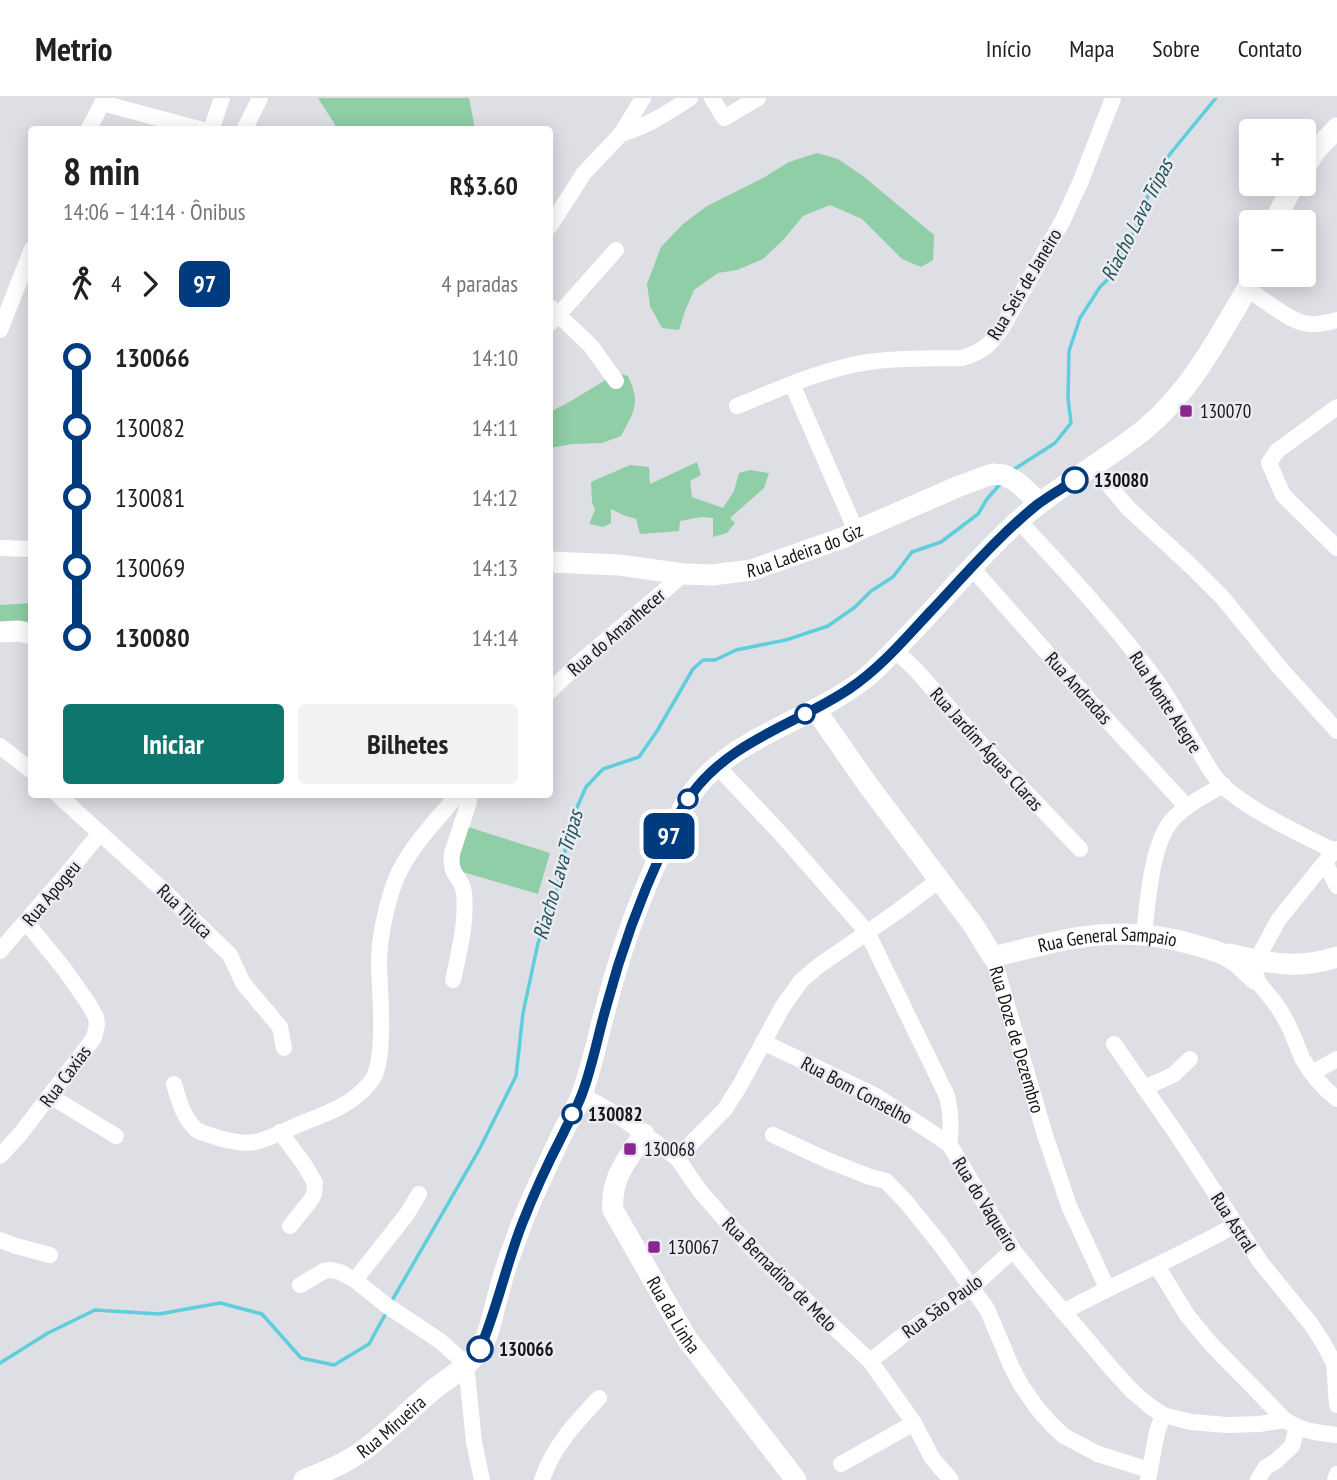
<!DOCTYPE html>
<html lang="pt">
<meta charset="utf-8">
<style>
:root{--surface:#fff;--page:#f2f2f2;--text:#202124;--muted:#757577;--line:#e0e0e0;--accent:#0f766e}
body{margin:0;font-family:"PT Sans Narrow",sans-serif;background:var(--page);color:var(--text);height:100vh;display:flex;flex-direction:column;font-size:26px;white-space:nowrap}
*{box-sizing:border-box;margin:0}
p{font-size:23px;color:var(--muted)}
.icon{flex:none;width:38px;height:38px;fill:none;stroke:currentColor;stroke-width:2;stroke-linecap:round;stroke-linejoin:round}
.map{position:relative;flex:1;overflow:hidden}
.side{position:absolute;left:28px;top:28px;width:525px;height:672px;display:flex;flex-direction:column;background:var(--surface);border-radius:7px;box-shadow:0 4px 18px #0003}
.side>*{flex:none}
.badge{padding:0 14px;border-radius:10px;font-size:24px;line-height:46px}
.tools{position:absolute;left:1239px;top:21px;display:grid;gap:14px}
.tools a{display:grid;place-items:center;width:77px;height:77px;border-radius:7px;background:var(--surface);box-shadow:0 4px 18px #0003;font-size:35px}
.map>.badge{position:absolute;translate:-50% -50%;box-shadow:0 0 0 4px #fff}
.legs{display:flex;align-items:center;gap:10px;height:77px;padding:0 35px;font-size:23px}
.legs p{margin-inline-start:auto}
.headline{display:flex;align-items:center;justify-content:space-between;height:119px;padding:0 35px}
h1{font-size:38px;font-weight:600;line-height:52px}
.cta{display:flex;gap:14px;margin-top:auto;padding:14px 35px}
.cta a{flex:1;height:80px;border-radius:7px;background:var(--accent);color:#fff;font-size:28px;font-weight:600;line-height:80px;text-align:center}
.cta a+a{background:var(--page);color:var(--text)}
ul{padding:0 35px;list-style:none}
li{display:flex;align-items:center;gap:24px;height:70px;font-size:26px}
li i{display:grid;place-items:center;width:10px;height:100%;margin:0 9px;background:currentColor}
li i::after{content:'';width:18px;height:18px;margin:-9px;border:5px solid;border-radius:50%;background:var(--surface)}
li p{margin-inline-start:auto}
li:first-child i{background:linear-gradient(#0000 50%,currentColor 0)}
li:last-child i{background:linear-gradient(currentColor 50%,#0000 0)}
header{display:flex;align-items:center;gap:42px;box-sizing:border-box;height:98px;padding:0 35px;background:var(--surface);border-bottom:2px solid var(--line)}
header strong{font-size:33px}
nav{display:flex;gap:38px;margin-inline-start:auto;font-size:24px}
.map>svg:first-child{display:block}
.green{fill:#8fcea6}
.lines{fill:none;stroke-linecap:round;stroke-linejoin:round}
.stream{stroke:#5ecedc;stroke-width:3.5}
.street{stroke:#fff;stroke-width:16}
.secondary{stroke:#fff;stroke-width:21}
.line-1-casing{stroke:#fff;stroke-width:16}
.line-1{stroke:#003b80;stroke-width:10}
.poi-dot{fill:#8a278f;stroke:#ebecf2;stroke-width:2.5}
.stop-1-dot{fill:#fff;stroke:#003b80;stroke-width:3.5}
.labels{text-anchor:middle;stroke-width:5;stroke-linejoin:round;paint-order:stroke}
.street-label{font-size:19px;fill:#151517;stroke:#ebecf2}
.poi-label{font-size:19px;fill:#151517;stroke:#ebecf2;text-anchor:start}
.stop-label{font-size:19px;font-weight:bold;fill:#151517;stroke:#ebecf2;text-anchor:start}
.water-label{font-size:21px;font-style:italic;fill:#23545a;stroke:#ebecf2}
</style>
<header>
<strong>Metrio</strong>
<nav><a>Início</a><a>Mapa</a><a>Sobre</a><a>Contato</a></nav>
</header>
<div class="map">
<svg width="1337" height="1382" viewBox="0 0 1337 1382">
<rect width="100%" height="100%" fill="#dedfe4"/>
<g class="green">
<path d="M318,0H469L475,31H336L334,25Z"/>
<path d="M817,55L838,61L863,78L934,137L933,162L921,169L902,161L862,121L830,107L803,118L784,141L763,161L737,172L718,175L694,192L685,213L679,232L662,230L650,208L647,186L661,149L683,126L707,108L763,80L789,64Z"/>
<path d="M617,275L628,278C641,306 634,313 621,338L602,345L573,346L550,350V314L571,303Z"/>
<path d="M697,364L701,377L690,383L692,399L723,410L734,393L739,375L750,372L769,375L764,390L730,420L735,425L727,435L713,439V420L701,419L680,423L679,433L640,436L636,421L623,417L611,411V425L603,429L589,426L595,412L592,404L591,384L630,367L649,369L650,386Z"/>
<path d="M31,505V528L0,527V507Z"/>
<path d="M468,729L550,755L538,796L456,772Z"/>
</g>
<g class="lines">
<g class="stream">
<path d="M1013,372L1055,345L1071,325L1068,300L1069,253L1080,220L1100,189L1108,181L1117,168L1144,113L1148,97L1161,67L1216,0"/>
<path d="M390,1206L479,1052L516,978L523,915L538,845L558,788L571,723L586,689L603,671L639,659L657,633L693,571L703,562H715L736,552L786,542L828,528L855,509L871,493L893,479L912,454L941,444L978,416L987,401L1001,385"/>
<path d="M0,1265L48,1235L95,1212L159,1216L220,1205L262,1216L301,1260L334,1267L369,1246L387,1213"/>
</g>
<g class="street">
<path d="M712,0L724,20L758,0"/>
<path d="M102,5L203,32"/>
<path d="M88,32L105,0"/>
<path d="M211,32L222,0"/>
<path d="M244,32L260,0"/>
<path d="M621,36C647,28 668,15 690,0"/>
<path d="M550,128L584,75L621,36L643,0"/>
<path d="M1247,191C1262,200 1288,222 1304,225C1315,228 1327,225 1337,222"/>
<path d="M550,209L591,248L616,283"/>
<path d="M550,225L559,216L616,152"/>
<path d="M0,232L32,151"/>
<path d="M792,286L856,433"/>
<path d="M737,308C772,294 807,278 844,269C881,259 923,261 962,260C983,254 991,246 1003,228L1063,122L1080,85L1113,0"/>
<path d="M1337,309L1277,353L1269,365L1283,397L1337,450"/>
<path d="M1094,369L1127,409L1192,469L1222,499L1280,570L1337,633"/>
<path d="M1019,423C1067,475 1116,527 1158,585C1174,608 1187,634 1202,658C1207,667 1213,677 1220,685C1247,712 1299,735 1334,753L1337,751"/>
<path d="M0,450L32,451"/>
<path d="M972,470L1095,609L1187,709"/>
<path d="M895,552L916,572L995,662L1080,751"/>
<path d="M550,593L580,564L684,476"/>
<path d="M0,648L32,673"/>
<path d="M717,668L782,737L867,834L947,998C951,1015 952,1029 949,1046"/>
<path d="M57,696L166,795L230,857L243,885L280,929L284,950"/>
<path d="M1334,753L1279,821L1256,863L1255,881C1267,895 1279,908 1287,925C1293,936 1297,948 1302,960C1311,976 1323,990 1337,1001"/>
<path d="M1325,765L1337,788"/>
<path d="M1144,836C1148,804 1151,745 1173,721C1187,706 1206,697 1223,687"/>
<path d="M0,853L65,778L100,735"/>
<path id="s1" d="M993,859L1045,1037L1069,1108L1107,1190"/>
<path d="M453,882C459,854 467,824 464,795C462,777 449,780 452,755L469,704L468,696"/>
<path d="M763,944L876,998L949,1046L1013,1152L1041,1187L1111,1270L1132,1293L1151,1309L1163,1317L1191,1324L1227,1327L1259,1326L1285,1322"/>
<path d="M1114,946L1180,1041L1261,1165L1311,1226L1322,1243L1334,1265L1337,1307"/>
<path d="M1312,975L1337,961"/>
<path d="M174,986C179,1003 184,1022 198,1033C215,1039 237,1047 255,1044C270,1041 286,1032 300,1026C326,1016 355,1006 372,982C387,960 379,890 379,861C380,838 385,814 392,792C403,755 434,726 458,696"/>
<path d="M1144,990L1173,977L1190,961"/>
<path d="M582,997L619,1018L677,1060L700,1093L733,1131L766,1165L870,1263L914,1325L932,1360L951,1382"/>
<path d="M50,998L116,1038"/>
<path d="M280,1034L304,1066L315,1085L314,1096L311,1102L290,1128"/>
<path d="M773,1037L827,1062L870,1079L886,1083L906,1104L940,1146L987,1211L1012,1270L1021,1287L1037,1310L1052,1327L1064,1338L1098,1356L1149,1372"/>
<path d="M0,1058L21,1035L94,940L97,927L96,919L88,905L65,872L26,824"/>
<path d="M677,1060L725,1011L739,989L783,908L801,883L817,869L898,813L939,782"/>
<path d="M0,1142L16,1148L50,1157"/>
<path d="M1157,1168L1187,1217L1210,1245L1285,1322C1302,1333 1317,1335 1337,1337"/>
<path d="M355,1182L407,1116L419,1096"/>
<path d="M300,1187L324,1173L331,1172L340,1174L355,1182L386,1207L440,1243L466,1266L474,1344L482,1382"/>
<path d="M1063,1214C1120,1183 1179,1159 1235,1127"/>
<path d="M870,1263L910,1232L971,1190L1013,1152"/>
<path d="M841,1366L914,1325"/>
<path d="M542,1382C552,1350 576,1324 599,1300"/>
<path d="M1148,1382L1157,1334L1163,1317"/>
<path d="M1258,1382L1265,1370L1276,1363L1292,1348L1297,1330"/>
<path d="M1335,1382L1337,1376"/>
</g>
<g class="secondary">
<path d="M1304,71L1316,52L1337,30"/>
<path d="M1274,124L1294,86"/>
<path id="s2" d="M550,464L619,467L684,476L712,477L752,472L845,439L856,433L957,389L992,376L1004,377L1017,384L1040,405"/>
<path d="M0,534L19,533L32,536"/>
<path id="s3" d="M815,611L868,687L974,828L993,859C1065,841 1121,824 1195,847C1209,851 1223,854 1235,863C1242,868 1248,875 1255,881"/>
<path d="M1229,856C1267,865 1299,872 1337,859"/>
<path id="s4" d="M644,1036C628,1061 610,1080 613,1112L687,1241L796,1382"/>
<path id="s5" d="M304,1382C324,1374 344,1366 361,1354C387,1335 409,1312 433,1292C449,1279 470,1268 481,1250C491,1233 494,1209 500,1190C505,1169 513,1150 520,1130C532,1098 548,1066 562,1036C569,1022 578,1008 583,993C593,965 598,937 606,909C619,858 637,807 659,759C668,740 676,721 687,703C727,637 811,625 868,578C884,564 898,548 913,533C947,497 980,458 1017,424C1056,389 1104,364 1145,331C1190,294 1218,240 1247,191L1253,177"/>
</g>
</g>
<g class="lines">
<defs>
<path id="line-1" d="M480,1251C497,1211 506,1167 522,1126C534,1095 548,1065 563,1036C569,1023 577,1010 582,996C593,967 598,936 607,906C621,853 640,801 663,751C671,732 679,713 691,697C729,643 797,626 849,591C880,570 904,542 929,515C964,478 998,438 1038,406C1050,397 1063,390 1075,382"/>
</defs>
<use href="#line-1" class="line-1-casing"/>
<use href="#line-1" class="line-1"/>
</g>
<g class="poi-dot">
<rect x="1179" y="306" width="14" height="14" rx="3.5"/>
<rect x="623" y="1044" width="14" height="14" rx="3.5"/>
<rect x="647" y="1142" width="14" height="14" rx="3.5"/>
</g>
<g class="stop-1-dot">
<circle cx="1075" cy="382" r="12"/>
<circle cx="805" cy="616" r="9"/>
<circle cx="688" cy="701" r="9"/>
<circle cx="572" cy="1016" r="9"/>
<circle cx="480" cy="1251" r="12"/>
</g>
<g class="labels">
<g class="street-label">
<text transform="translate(1024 186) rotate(-59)" y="7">Rua Seis de Janeiro</text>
<text dy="7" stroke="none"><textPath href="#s2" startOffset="259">Rua Ladeira do Giz</textPath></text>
<text transform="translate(616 534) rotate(-41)" y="7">Rua do Amanhecer</text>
<text transform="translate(1079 590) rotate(48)" y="7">Rua Andradas</text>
<text transform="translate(1166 604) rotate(57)" y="7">Rua Monte Alegre</text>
<text transform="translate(987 651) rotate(48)" y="7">Rua Jardim Águas Claras</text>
<text transform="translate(51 795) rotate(-50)" y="7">Rua Apogeu</text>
<text transform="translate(185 813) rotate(44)" y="7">Rua Tijuca</text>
<text dy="7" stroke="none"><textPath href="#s3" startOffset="422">Rua General Sampaio</textPath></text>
<text dy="7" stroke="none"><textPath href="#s1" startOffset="86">Rua Doze de Dezembro</textPath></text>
<text transform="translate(65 978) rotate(-53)" y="7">Rua Caxias</text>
<text transform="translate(857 992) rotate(28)" y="7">Rua Bom Conselho</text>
<text transform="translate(986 1106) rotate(58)" y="7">Rua do Vaqueiro</text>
<text transform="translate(1234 1124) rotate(57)" y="7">Rua Astral</text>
<text transform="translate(780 1176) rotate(45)" y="7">Rua Bernadino de Melo</text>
<text transform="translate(942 1208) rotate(-36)" y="7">Rua São Paulo</text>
<text dy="7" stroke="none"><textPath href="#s4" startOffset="205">Rua da Linha</textPath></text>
<text dy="7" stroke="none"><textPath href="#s5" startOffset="103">Rua Mirueira</textPath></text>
</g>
<g class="poi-label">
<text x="1200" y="320">130070</text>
<text x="644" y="1058">130068</text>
<text x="668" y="1156">130067</text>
</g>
<g class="stop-label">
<text x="1094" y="389">130080</text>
<text x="588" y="1023">130082</text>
<text x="499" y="1258">130066</text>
</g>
<g class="water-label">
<text transform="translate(1137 122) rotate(-63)" y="7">Riacho Lava Tripas</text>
<text transform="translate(558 777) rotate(-74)" y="7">Riacho Lava Tripas</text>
</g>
</g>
</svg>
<div class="tools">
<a>+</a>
<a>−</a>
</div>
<b class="badge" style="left:669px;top:738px;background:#003b80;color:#fff">97</b>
<section class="side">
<div class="headline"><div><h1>8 min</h1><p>14:06 – 14:14 · Ônibus</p></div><b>R$3.60</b></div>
<div class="legs"><svg class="icon" aria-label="walk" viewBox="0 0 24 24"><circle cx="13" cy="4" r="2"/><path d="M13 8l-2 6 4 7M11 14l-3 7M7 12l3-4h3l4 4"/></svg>4<svg class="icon" aria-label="forward" viewBox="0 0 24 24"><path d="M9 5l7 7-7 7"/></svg><b class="badge" style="background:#003b80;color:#fff">97</b><p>4 paradas</p></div>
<ul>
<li><i style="color:#003b80"></i><b>130066</b><p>14:10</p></li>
<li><i style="color:#003b80"></i><span>130082</span><p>14:11</p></li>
<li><i style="color:#003b80"></i><span>130081</span><p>14:12</p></li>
<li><i style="color:#003b80"></i><span>130069</span><p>14:13</p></li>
<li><i style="color:#003b80"></i><b>130080</b><p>14:14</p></li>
</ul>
<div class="cta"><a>Iniciar</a><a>Bilhetes</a></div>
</section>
</div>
